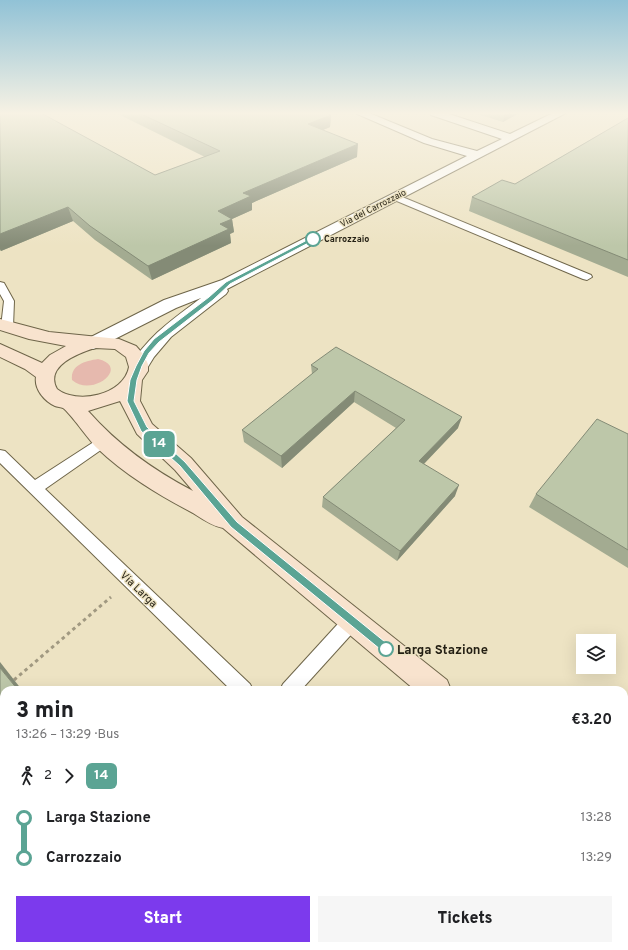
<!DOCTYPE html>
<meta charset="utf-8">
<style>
:root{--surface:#fff;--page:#f6f6f6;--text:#202124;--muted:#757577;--accent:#7c3aed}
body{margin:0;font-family:Overpass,sans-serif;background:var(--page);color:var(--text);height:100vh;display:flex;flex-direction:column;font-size:15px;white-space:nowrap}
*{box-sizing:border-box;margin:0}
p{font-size:13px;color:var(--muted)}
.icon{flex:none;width:22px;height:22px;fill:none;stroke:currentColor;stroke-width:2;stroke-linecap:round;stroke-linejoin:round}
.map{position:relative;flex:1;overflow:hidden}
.panel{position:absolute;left:0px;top:686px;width:628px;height:264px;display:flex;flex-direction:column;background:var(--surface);border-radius:12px 12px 0 0;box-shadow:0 4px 16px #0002}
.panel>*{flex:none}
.badge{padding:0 8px;border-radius:6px;font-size:14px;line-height:26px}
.tools{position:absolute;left:576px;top:634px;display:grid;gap:8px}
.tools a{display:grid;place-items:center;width:40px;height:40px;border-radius:0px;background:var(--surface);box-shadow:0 4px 16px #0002;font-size:20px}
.map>.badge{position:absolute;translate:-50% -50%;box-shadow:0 0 0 2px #fff}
.legs{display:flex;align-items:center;gap:6px;height:44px;padding:0 16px;font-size:13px}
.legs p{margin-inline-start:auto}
.headline{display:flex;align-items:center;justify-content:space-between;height:68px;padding:0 16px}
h1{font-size:22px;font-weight:800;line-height:30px}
.button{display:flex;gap:8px;margin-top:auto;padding:8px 16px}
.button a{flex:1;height:46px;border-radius:0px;background:var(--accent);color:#fff;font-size:16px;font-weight:800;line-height:46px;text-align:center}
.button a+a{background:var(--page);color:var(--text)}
ul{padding:0 16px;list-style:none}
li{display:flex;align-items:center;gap:14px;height:40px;font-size:15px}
li i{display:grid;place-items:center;width:6px;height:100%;margin:0 5px;background:currentColor}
li i::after{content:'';width:10px;height:10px;margin:-5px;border:3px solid;border-radius:50%;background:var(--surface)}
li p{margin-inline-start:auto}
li:first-child i{background:linear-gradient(#0000 50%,currentColor 0)}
li:last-child i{background:linear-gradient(currentColor 50%,#0000 0)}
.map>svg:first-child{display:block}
.green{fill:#e6b9ae}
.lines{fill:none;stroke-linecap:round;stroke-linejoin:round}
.lane-casing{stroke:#6e6549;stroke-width:2}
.street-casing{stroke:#6e6549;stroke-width:2}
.secondary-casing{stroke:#6e6549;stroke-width:2}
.path-far1{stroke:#a19981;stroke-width:3;stroke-dasharray:3.5 3.5;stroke-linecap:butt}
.path{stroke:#a19981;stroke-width:3.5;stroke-dasharray:4.5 4.5;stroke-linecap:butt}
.lane{fill:#fff;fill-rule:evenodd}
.street{fill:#fff;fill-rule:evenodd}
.secondary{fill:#f8e3ce;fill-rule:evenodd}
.wall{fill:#a3ab91}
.shaded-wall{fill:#848b76}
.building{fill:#bdc7a9;stroke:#848b76}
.line-1{fill:#5ba494;stroke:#fff}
.stop-1-dot{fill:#fff;stroke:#5ba494;stroke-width:2}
.labels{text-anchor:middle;stroke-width:3;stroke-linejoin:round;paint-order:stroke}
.far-street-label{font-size:9px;fill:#231f13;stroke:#ede3c3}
.far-stop-label{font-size:9px;font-weight:bold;fill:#231f13;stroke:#ede3c3;text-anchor:start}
.street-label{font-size:11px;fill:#231f13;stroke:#ede3c3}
.near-stop-label{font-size:13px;font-weight:bold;fill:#231f13;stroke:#ede3c3;text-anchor:start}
</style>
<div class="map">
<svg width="628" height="950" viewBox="0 0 628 950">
<rect width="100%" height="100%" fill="#ede3c3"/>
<g class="green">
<path d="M98,359C131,367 92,398 72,380C70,365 85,361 98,359Z"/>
<path d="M624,903L628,907V950H618L617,946H624Z"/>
</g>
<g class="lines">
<defs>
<g id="lane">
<path d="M395,194L591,275L592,277L587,280L583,279L392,199L391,197Z"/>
<path d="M0,282L4,283L14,301L13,327L7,330L1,327L4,301L0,294Z"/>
<path d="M103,436L108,437L110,441L108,445L45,489L250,684L253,690H231L0,463V450L5,451L35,480Z"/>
<path d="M352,613L358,615L360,621L358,627L301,690H280L283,684L346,615Z"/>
<path d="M497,946H524L526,950H499Z"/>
</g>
<path id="street" d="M355,113H369L432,139L477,151L502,139L431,115L430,113H446L510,134L553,113H566L227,289L228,291L226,294L171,337L154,357L146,370L139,372L132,370L130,366C149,335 172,320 201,298L176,308L99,347L93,349L87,347L84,343L87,339L164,300L222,280L467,156L424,143Z"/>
<g id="secondary">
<path d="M0,319L49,332L119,339L136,346L143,354L148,364V371L142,380L140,401L152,424L191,458L242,517L447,680L451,690H415L223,528C212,526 202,519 193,513C159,495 125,475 97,448C88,439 71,414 63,408C61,407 57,407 55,406C44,401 34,389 36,377L25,369L0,357V344L42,363L50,355L66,346L29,339L0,330ZM95,348L115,349L126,357L129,367C124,395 77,405 57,389C44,366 79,353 95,348ZM120,401L137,434L175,470L193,491C153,470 118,445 88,411Z"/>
<path d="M624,818L628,820V874L624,872Z"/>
</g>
</defs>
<use href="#lane" class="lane-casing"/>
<use href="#street" class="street-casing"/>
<use href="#secondary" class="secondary-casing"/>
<path class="path-far1" d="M14,680L111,597"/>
<path class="path" d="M412,950L414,946"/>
<use href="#lane" class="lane"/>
<use href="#street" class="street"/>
<use href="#secondary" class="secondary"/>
</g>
<g class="wall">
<path d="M0,113L155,175L205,157L116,113H326L331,115L330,127L323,130L357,157L252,203V210L232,219L234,232L230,234L231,243L152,280L95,240L73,221L1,251L0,250Z"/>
<path d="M474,113H519L503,122Z"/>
<path d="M628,118V277L469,211L472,197L515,184Z"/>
<path d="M311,365L458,428L424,464L455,496L397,561L322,507L323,497L396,428L354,402L282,468L244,442L242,430L312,374Z"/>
<path d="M628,434V568L529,507L536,494Z"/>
</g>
<g class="shaded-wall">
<path d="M505,113H519L503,122Z"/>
<path d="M331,115L330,127L308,136V124Z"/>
<path d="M358,144L357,157L252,203V210L232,219L234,232L230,234L231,243L152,280L148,266L218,211L243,193Z"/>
<path d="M68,207L73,221L1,251L0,249V234Z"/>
<path d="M355,391L354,402L282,468L281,456Z"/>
<path d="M462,417L458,428L416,472L419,461Z"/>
<path d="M459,485L455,496L397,561L400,551Z"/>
<path d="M0,662L22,690H18L0,668Z"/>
<path d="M221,946H227L230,950H224Z"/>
</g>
<g class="building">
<path d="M0,113H41L155,175L220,151L139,113H326L331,115L308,124L358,144L243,193L251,196L218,211L232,219L220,224L229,229L148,266L90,226L68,207L0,234Z"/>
<path d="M628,118V260L472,197L502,180L515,184Z"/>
<path d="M336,347L462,417L419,461L459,485L400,551L323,497L405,420L355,391L281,456L242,430L318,369L311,365Z"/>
<path d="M597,419L628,434V550L536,494Z"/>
<path d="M0,668L18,690H4V815L0,809Z"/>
<path d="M128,946H221L224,950H124Z"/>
</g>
<linearGradient id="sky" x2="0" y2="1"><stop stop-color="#91c2d6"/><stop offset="0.46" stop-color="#f7f2e4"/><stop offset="1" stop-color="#f7f2e4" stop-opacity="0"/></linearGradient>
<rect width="628" height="246" fill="url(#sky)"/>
<path class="line-1" d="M311,238L316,239L230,284L213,300L159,342L149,353L142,366L137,380L134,401L147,427L185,462L237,522L390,646L391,649L390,652L386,654L231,527L180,466L141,431L127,401L130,380L136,366L144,351L154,339L209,297L226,282Z"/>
<g class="stop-1-dot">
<circle cx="313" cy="239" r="7"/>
<circle cx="386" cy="649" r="7"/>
</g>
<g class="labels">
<g class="far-street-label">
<text transform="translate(373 208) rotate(-27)" y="3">Via del Carrozzaio</text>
</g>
<g class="far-stop-label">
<text x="324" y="242">Carrozzaio</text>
</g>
<g class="street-label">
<text transform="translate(139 589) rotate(44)" y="4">Via Larga</text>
</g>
<g class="near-stop-label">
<text x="397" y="654">Larga Stazione</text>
</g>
</g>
</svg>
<div class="tools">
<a><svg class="icon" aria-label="layers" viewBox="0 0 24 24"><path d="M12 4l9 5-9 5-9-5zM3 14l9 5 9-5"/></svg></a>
</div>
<b class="badge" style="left:159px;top:444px;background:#5ba494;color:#fff">14</b>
<section class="panel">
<div class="headline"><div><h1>3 min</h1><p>13:26 – 13:29 · Bus</p></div><b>€3.20</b></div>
<div class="legs"><svg class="icon" aria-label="walk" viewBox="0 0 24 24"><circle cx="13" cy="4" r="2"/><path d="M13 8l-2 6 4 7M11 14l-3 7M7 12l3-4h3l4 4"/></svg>2<svg class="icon" aria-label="forward" viewBox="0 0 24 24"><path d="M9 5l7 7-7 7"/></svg><b class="badge" style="background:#5ba494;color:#fff">14</b></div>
<ul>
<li><i style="color:#5ba494"></i><b>Larga Stazione</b><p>13:28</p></li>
<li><i style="color:#5ba494"></i><b>Carrozzaio</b><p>13:29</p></li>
</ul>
<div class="button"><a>Start</a><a>Tickets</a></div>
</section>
</div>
